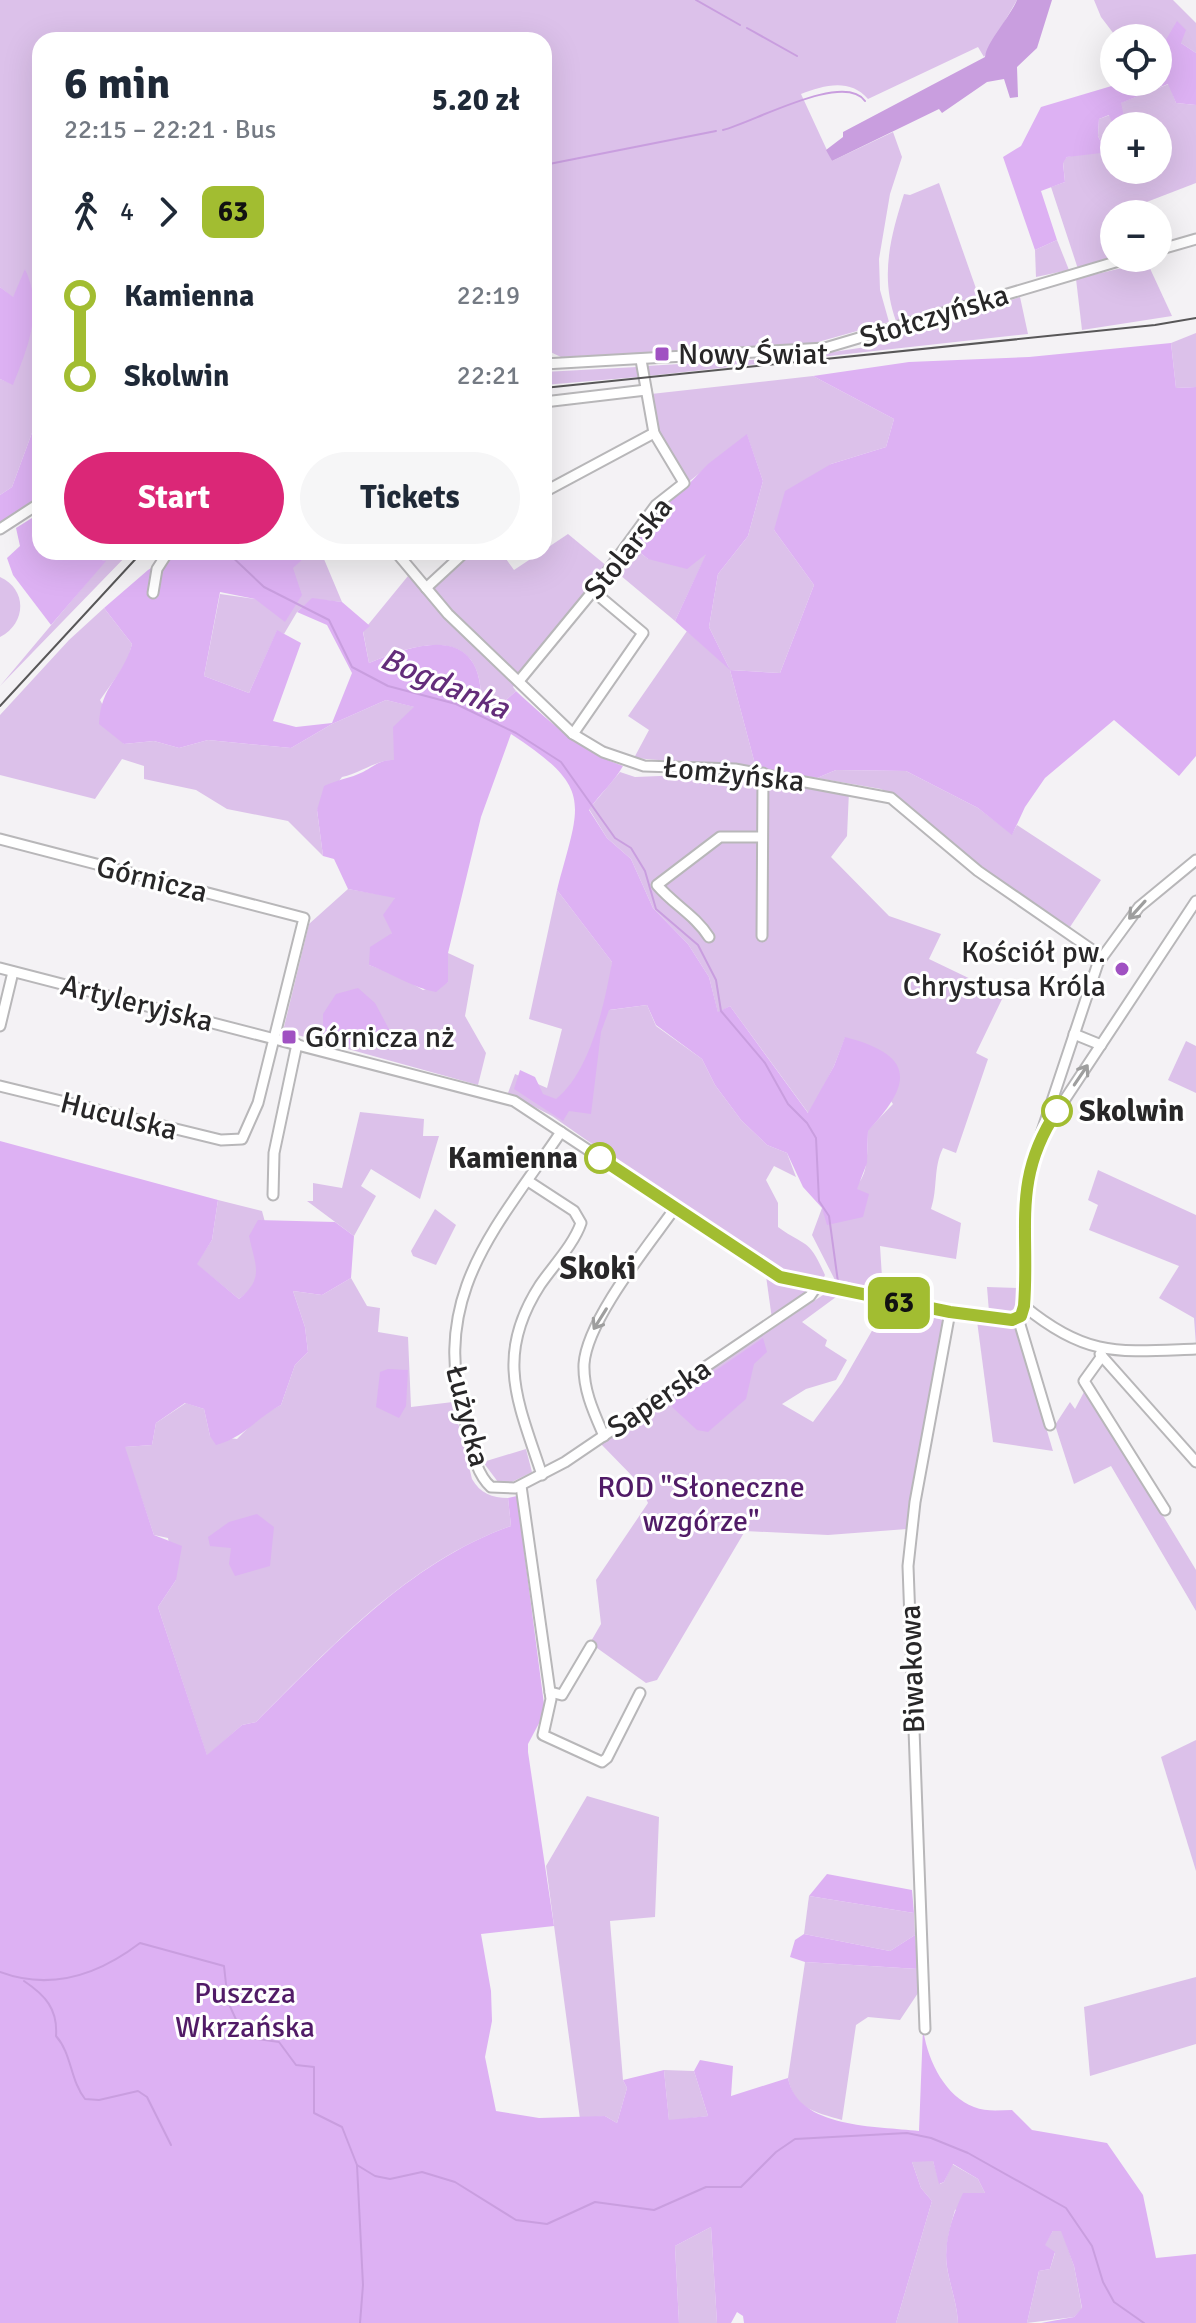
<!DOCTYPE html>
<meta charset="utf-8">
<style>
:root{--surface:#fff;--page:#f6f6f7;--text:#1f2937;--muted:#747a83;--accent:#db2777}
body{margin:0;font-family:Signika,sans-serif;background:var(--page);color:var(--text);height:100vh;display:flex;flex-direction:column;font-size:30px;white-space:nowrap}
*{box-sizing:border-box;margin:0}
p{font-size:26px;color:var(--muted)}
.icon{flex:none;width:44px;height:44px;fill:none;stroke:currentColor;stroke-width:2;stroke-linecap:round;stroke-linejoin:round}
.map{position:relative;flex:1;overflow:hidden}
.side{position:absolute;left:32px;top:32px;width:520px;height:528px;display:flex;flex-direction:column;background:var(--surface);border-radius:24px;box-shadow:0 8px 32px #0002}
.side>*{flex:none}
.badge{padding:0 16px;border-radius:12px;font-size:28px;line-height:52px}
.fabs{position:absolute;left:1100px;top:24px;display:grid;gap:16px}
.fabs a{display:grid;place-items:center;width:72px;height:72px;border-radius:50%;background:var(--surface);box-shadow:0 8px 32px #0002;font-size:40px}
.map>.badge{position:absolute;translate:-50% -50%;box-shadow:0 0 0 4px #fff}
.legs{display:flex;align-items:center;gap:12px;height:88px;padding:0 32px;font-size:26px}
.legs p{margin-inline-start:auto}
.head{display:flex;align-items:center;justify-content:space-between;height:136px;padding:0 32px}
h1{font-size:44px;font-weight:800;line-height:60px}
.primary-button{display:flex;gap:16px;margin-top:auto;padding:16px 32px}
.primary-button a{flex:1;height:92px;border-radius:48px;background:var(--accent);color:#fff;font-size:32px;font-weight:800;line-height:92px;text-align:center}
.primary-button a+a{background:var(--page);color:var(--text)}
ul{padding:0 32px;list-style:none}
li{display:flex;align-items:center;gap:28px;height:80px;font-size:30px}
li i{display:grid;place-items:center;width:12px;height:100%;margin:0 10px;background:currentColor}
li i::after{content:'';width:20px;height:20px;margin:-10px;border:6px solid;border-radius:50%;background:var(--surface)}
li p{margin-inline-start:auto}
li:first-child i{background:linear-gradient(#0000 50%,currentColor 0)}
li:last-child i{background:linear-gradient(currentColor 50%,#0000 0)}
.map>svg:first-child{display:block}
.green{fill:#dcc1ea}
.forest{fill:#ddb1f3}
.water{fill:#c99edf}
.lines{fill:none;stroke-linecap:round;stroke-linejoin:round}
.stream{stroke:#c99edf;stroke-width:2}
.minor-casing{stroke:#b8b7b9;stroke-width:13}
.minor{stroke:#fff;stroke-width:9}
.rail{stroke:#585758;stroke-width:2}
.oneway{stroke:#9e9e9e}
.line-1-casing{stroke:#fff;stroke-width:18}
.line-1{stroke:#a2bd31;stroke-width:12}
.poi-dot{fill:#a051c2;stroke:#fff;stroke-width:3}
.stop-1-dot{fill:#fff;stroke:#a2bd31;stroke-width:4}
.labels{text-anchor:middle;stroke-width:6;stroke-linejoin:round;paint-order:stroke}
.street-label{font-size:30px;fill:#282728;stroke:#fff}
.poi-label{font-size:30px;fill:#282728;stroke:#fff;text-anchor:start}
.stop-label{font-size:30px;font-weight:bold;fill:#282728;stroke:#fff;text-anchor:start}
.park-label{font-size:30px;fill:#511b67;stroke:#fff}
.water-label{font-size:32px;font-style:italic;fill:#632d7a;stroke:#fff}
.neighbourhood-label{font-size:32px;font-weight:bold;fill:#282728;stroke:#fff}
</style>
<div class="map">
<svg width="1196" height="2323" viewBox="0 0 1196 2323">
<rect width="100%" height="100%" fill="#f4f2f5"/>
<g class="green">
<path d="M0,0H1017L984,57L978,47L868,99C850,78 824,85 801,94L832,161L893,132L902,157L890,194L879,259L880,290L889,322L811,344L561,357L544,349V40H40V411L12,487L0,495V379L13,384L26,270L13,298L0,287Z"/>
<path d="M1094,0H1173L1196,23V53L1181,43L1161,48L1164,65L1159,76L1158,38H1117L1101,17Z"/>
<path d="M1169,84L1176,103L1196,105V183L1131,208L1132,214H1114V257L1078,269L1051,187L1065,182L1063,162L1067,157L1104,148L1098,136L1099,119L1110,115L1114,127V170H1158V126H1126L1120,103Z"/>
<path d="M939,183L979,297L896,321C880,277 890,238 904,194L910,195Z"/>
<path d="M1057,240L1069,270L1036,277L1035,250Z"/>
<path d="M1147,262L1172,316L1082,330L1076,279Z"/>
<path d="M1020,297L1028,334L648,376L646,366C730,361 814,359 896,341L902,334Z"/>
<path d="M1196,333V387L1176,388L1171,343Z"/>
<path d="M637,367L638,377L544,385V372Z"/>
<path d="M813,376L894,419L886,447L831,464L774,530L814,585L780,673L730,670L756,768L634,758L649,730L628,716L687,631L729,668L709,627L718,574L748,536L763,481L747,435L686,484L683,470L661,440L651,394Z"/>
<path d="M568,534L608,567L513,687L516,691L495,710L481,705C484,626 422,640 369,663L363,631L408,576L424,594L472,552H501L514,570Z"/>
<path d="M632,546L648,559L707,553L675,621L614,570Z"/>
<path d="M68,552H130L0,686L105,561Z"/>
<path d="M311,552H321L342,602L312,599L297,612L284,634L277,631L249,693L204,676L220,594L255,599Z"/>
<path d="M0,577C27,589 27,623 0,637Z"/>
<path d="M104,608L132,644L127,662L100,700L124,744L154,741L179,748L208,740L291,748L332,724L386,700L415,707L394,760C378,759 361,773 342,777L317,810L323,856L288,821L227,809L196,790L144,779V766L122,759L95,799L0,775V715L69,640Z"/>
<path d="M836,770L906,771L978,808L1012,834L1017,825L1101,880L1070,927L992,876L901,799L881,789L817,778Z"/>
<path d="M620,772L635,777L735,773L849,791L847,836L831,857L889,916L941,934L929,959L1004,995L976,1053L988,1059L956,1153L943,1148C933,1168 938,1188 931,1209L961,1223L956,1259L880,1246L883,1293L845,1281L836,1282L812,1235L822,1208C866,1184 867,1182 868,1130L893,1104L845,1038L834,1066L809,1114L730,1006L718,1013L709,977L688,944L653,908L631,859L607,838L589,809Z"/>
<path d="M348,889L395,897L392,933L369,965L397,975L423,990L448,982V953L474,965L465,1016L486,1053L478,1085L283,1031L309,924Z"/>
<path d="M557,890L612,962L610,1010L647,1005L656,1026L702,1059L715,1085L741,1120L767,1145L787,1153L796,1177L774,1166L766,1180L778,1203V1227C807,1248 808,1237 825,1275L822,1281L783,1273L760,1261L552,1116L508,1093L515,1074L547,1088L562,1029L529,1019Z"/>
<path d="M1186,1041L1196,1046V1093L1168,1080Z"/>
<path d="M360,1112L424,1119L423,1136H439L420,1199L371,1169L361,1186L376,1196L354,1236L307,1201H313V1183L342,1188Z"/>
<path d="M1098,1170L1196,1215V1345L1194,1318L1159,1298L1179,1266L1089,1230L1098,1205L1088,1200Z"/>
<path d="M218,1200L262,1211L269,1237L253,1288L239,1299L196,1264L212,1240Z"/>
<path d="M435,1209L456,1225L436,1265L413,1256L411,1251Z"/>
<path d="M766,1276L807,1289V1292L772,1319Z"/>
<path d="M351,1278L367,1306L380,1308L378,1332L408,1337L411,1407L453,1402L472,1479C480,1493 492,1498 508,1498L511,1526C409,1562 331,1647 256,1722L242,1725L207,1756L158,1607L176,1580L168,1538L154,1535L124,1447L152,1445L156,1423L186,1403L204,1409L210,1436L237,1439L261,1415L281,1405L295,1365L308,1352L305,1327L293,1291L322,1295Z"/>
<path d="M987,1287L1018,1288L1015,1307L1009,1314L989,1312Z"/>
<path d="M823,1295L836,1297L802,1322L827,1340L825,1346L847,1360L836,1380L806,1389L782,1404L813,1422L842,1383L885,1308L944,1320L907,1529L828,1535L745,1531L657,1680L646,1683L590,1643L601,1624L596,1580L648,1503L639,1483L600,1443Z"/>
<path d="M977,1321L1016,1327L1053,1451L993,1442Z"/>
<path d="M1084,1392H1088L1196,1570V1611L1111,1466L1074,1484L1055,1425L1070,1402L1075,1409Z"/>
<path d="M526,1449L532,1472L512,1482H498L483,1462Z"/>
<path d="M1196,1740V1871L1161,1757Z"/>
<path d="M587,1796L659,1817L655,1917L610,1921L623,2080L627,2088L617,2123L605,2116L580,2119L546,1866Z"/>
<path d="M809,1896L914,1913L915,1935L890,1951L804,1934Z"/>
<path d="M805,1962L918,1969V1993L900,2020L868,2017L856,2025L842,2120C815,2112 794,2109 788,2078Z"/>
<path d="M1196,1977V2044L1090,2076L1084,2007Z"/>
<path d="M664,2070L694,2071L708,2116L669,2121Z"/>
<path d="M925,2159L933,2161L940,2184L944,2182L952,2164L978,2179L985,2193L955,2210C950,2228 944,2248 947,2267C950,2286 957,2303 958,2323H896L932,2201L921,2188L912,2162Z"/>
<path d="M711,2227L717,2323H679L675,2246Z"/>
<path d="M1053,2231H1062L1074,2266L1082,2309L1074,2317L1027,2323L1039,2271L1050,2269L1055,2253L1044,2245Z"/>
</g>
<g class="forest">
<path d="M1177,21L1186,30L1181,43L1196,53V105L1176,103L1168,84L1121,103L1126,126L1114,127L1109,115L1099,119L1098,136L1104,148L1101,153L1067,157L1063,163L1065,182L1041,191L1057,240L1035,250L1003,157L1021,146L1041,107L1125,82H1158L1163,65L1161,48Z"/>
<path d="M25,269C44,309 28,347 13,385L0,379V287L13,297Z"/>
<path d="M1171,343L1176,388L1196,387V756L1179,776L1114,720L1045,778L1025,807L1012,835L978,808L906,771L836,770L817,778L756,768L730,670L675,621L706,554L687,569L648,559L632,546L662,503L683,490L708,464L747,434L763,481L748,536L718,574L709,627L730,670L780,673L814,585L774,530L785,491L831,464L886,447L894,419L813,376L909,362L1029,357Z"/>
<path d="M40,411V498L0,523V495L12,487Z"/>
<path d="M40,513V552H68L106,561L51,625L13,575L7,558L20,546L16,528Z"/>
<path d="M176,552H311L293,568L302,595L285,622L255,599L220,592L204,676L249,693L277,630L301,643L273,721L296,727L332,723L352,673L327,625L297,612L312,598L342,602L370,626L363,632L369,663C422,640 484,625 481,705L495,710L516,691C549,721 580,751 623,766C613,784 600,793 589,810L607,838L631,859L653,908L688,944L709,977L718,1012L730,1006L808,1113L834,1066L845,1037C914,1055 914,1082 868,1131L867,1163L857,1189L869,1194L863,1217L827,1225L822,1208L803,1187L787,1153L767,1145L741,1120L715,1085L702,1059L656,1025L647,1005L609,1010L601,1032L591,1114L569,1111L563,1121L514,1089L520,1070L535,1077L543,1094L556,1099C591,1071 604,1005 612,962L557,890C580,802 595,789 511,734L481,817L448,953V982L436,992C413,988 391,973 369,965L370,947L392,933L383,915L395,898L348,889L334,859L323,856L317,810L324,786C336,780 351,778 363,772C375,766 380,759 394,760L393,727L414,707L386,700L332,724L291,748L208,740L179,748L154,741L124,744L99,724C101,684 122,680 132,644L104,608L148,570Z"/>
<path d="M358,988L375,1003L390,1031L381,1039L342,1046L323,1035V1014L336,994Z"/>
<path d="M0,1141L218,1200L212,1240L197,1264L239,1299C265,1278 255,1265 249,1236L258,1220L335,1222L354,1236L351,1278L322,1295L293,1291L305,1327L308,1352L295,1365L281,1405C255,1419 245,1437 216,1445L210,1436L204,1409L185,1403L156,1423L152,1445L125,1447L154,1535L182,1546L176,1580L158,1607L207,1755L242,1725L256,1722C331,1648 409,1562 511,1526L508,1498L517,1496L545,1712L528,1744V1752L554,1926L481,1934L491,1991L492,2021L485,2057L496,2111L539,2118L605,2116L617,2123L627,2088L623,2080L664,2070L669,2120L708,2116L694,2071L700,2060L733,2066L731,2096L788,2078C798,2129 877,2126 919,2131L923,2028C927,2060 945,2096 974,2107C986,2112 1000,2110 1012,2110L1032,2130L1107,2143L1143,2195L1156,2258L1196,2254V2323H1041L1074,2317L1082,2308L1074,2266L1061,2231H1053L1045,2245L1055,2252L1050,2269L1039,2271L1027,2323H958C957,2303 950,2286 947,2267C943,2242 953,2214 963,2193H985L978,2179L953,2164L944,2182L939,2184L933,2161L912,2162L921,2188L932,2201L896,2323H744L743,2316L737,2312L731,2323H717L711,2227L675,2246L679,2323H0Z"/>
<path d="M763,1338L767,1352L754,1364L746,1399L708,1432L697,1430L672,1407L677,1397Z"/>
<path d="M388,1369L408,1370L406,1406L399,1418L376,1407L380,1372Z"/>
<path d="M257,1514L274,1527L270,1566L235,1576L229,1564L231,1548L210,1546L208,1537L229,1522Z"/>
<path d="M827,1874L912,1890L914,1913L809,1896Z"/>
<path d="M804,1934L890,1951L915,1935L918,1969L805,1962L790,1957L795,1940Z"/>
</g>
<path class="water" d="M1017,0H1052L1037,48L1017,67L1018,97L1010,98L1004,79L987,82L942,113L939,109L832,161L826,150L843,137V132L985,57C986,43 1010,17 1017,0Z"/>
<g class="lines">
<g class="stream">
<path d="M696,0L740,25"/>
<path d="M747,28L797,56"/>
<path d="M723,130C752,123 844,71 865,101"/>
<path d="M544,165L716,131"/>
<path d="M227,552L264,587L329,620L352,667L388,686L456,704L516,733L561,762L615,838L631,848L645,871L656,909L698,945L716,980L721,1011L765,1063L788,1104L807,1123L816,1138L819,1201L829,1216L838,1282"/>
<path d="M0,1972C51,1991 98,1975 140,1943L224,1966L228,2002L244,2037L279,2042L296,2065L314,2067V2113L342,2127L357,2165L375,2176L390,2179L422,2172L455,2182L516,2220L547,2224L595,2202L654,2210L706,2187H741L776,2152L795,2139L907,2133L931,2138L968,2153L1066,2208L1092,2246L1103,2282L1114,2302L1144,2323"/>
<path d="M24,1981C45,1995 58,2009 56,2036C72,2054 70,2080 85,2099L99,2100L138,2091L147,2097L171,2145"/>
<path d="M357,2165L363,2285L360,2323"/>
</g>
<defs>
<g id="minor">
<path d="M1158,250L1196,239"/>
<path d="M544,364L825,348L1129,258"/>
<path d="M544,402L646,390"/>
<path d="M544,492L654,433"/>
<path d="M0,529L40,503"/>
<path d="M396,552L448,614L573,734L603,752L644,766L735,769L891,798L978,871L1101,956"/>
<path d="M426,588L465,552"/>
<path d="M153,593L157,569L168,552"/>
<path d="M519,681L593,591L656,505L684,483L654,433L641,360"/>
<path d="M573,734L643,633L593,591"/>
<path d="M0,839L304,918L258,1103L242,1139L221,1140L0,1086"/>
<path d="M762,936L763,773"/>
<path d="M709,937C695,915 674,905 657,885L720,837H762"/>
<path d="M0,968L514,1101L780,1277L959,1314L1001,1320L1018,1318"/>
<path d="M0,1026L13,972"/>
<path d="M1074,1034L1101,1045"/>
<path d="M1046,1128L1196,901"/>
<path d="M561,1132C493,1232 428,1297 466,1425C471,1445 475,1473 491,1487L515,1488L565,1462L810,1296L817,1286"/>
<path d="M528,1181L574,1211L581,1223C574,1244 553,1266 540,1285C494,1356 518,1402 542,1475"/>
<path d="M273,1195L274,1153L297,1044"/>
<path d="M1024,1306C1087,1358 1119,1352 1196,1349"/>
<path d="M1100,1354L1196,1462"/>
<path d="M1102,1356L1084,1381L1165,1510"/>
<path d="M1050,1425L1018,1318L1024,1311L1026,1279L1025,1208L1029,1170L1098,963L1139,907L1196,860"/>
<path d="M604,1436C594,1413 583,1390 584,1364C587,1320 648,1246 675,1208"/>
<path d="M521,1486L551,1699L543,1735L602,1762L607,1758L640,1693"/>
<path d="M550,1692L562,1695L591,1646"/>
<path d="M925,2029L908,1566L915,1502L950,1312"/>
</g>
</defs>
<use href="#minor" class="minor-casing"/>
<use href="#minor" class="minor"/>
<g class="rail">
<path d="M544,388L1155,325L1196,318"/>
<path d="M0,706L142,552"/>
</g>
</g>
<defs><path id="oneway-shaft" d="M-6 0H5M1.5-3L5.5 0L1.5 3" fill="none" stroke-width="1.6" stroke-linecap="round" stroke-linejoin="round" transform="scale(2)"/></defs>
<g class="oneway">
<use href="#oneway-shaft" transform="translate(1137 910) rotate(132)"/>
<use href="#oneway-shaft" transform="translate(1081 1075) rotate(-56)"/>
<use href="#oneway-shaft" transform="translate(600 1319) rotate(122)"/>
</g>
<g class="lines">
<defs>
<path id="line-1" d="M600,1158L780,1277L950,1312L1012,1320L1021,1316L1024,1306C1030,1230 1011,1180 1057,1111"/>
</defs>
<use href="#line-1" class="line-1-casing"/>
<use href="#line-1" class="line-1"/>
</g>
<g class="poi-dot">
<rect x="654" y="346" width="16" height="16" rx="4"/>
<circle cx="1122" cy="969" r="8"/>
<rect x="281" y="1029" width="16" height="16" rx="4"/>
</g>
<g class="stop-1-dot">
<circle cx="1057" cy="1111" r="14"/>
<circle cx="600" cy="1158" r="14"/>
</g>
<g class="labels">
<g class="street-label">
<text transform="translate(934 316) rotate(-17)" y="10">Stołczyńska</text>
<text transform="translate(628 548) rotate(-51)" y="10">Stolarska</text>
<text transform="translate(734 774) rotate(6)" y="10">Łomżyńska</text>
<text transform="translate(152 879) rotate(14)" y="10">Górnicza</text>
<text transform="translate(137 1003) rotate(14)" y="10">Artyleryjska</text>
<text transform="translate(119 1116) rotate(14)" y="10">Huculska</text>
<text transform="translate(659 1398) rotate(-34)" y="10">Saperska</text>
<text transform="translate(468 1416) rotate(76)" y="10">Łużycka</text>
<text transform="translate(912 1669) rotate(-92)" y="10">Biwakowa</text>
</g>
<g class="poi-label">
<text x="678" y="364">Nowy Świat</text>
<text x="1106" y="962" text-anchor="end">Kościół pw.<tspan x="1106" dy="34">Chrystusa Króla</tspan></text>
<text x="305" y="1047">Górnicza nż</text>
</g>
<g class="stop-label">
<text x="1079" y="1121">Skolwin</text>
<text x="578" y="1168" text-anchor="end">Kamienna</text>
</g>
<g class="park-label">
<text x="701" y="1497">ROD "Słoneczne<tspan x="701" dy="34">wzgórze"</tspan></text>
<text x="245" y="2003">Puszcza<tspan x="245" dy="34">Wkrzańska</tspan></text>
</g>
<g class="water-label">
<text transform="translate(445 683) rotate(23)" y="11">Bogdanka</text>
</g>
<g class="neighbourhood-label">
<text x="598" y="1279">Skoki</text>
</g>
</g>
</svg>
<div class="fabs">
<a><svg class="icon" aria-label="locate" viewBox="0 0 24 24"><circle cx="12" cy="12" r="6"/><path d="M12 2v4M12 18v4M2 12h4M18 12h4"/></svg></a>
<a>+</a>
<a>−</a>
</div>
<b class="badge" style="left:899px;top:1303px;background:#a2bd31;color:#111">63</b>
<section class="side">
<div class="head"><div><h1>6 min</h1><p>22:15 – 22:21 · Bus</p></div><b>5.20 zł</b></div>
<div class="legs"><svg class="icon" aria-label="walk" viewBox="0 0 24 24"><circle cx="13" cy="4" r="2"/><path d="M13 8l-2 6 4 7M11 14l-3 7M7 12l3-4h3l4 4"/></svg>4<svg class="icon" aria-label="forward" viewBox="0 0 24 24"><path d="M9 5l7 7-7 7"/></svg><b class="badge" style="background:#a2bd31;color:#111">63</b></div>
<ul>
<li><i style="color:#a2bd31"></i><b>Kamienna</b><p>22:19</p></li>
<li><i style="color:#a2bd31"></i><b>Skolwin</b><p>22:21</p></li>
</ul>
<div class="primary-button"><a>Start</a><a>Tickets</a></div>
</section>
</div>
